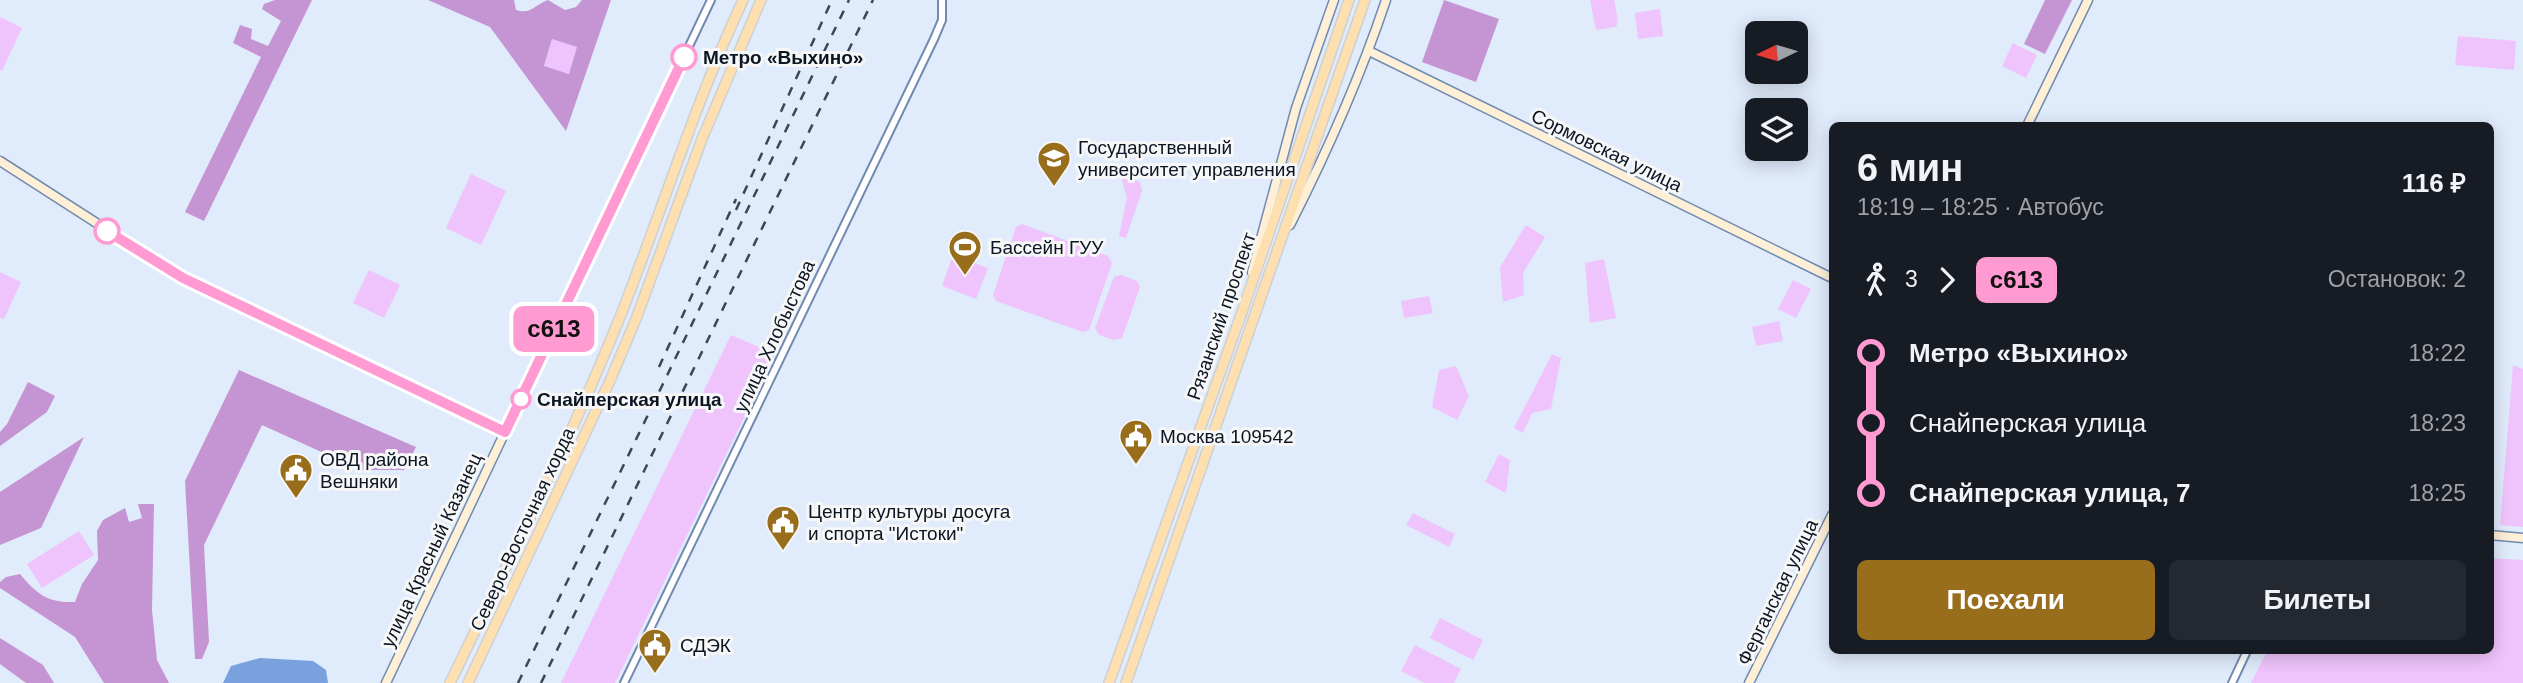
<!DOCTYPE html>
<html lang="ru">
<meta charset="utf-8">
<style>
:root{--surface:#171b24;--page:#242831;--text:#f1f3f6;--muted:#9ea1a6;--accent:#986d1b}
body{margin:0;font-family:Arial,sans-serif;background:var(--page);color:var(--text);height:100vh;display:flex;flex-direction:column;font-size:26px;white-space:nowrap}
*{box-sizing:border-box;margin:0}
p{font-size:23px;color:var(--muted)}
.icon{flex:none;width:38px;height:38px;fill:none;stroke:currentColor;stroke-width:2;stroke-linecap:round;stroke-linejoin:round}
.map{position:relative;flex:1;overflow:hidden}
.side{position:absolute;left:1829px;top:122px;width:665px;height:532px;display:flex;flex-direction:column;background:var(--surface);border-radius:10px;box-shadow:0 4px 18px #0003}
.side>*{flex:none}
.badge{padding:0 14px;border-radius:10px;font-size:24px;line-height:46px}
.needle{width:46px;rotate:265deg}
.controls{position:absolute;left:1745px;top:21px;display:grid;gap:14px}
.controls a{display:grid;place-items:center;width:63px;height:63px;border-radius:10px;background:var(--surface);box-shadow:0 4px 18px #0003;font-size:35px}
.map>.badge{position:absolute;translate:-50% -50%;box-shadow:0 0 0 4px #fff}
.legs{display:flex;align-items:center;gap:10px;height:77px;padding:0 28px;font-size:23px}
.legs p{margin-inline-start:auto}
.head{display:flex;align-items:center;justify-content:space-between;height:119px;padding:0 28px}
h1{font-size:38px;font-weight:800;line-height:52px}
.action{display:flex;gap:14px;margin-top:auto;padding:14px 28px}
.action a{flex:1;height:80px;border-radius:10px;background:var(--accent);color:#fff;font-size:28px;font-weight:800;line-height:80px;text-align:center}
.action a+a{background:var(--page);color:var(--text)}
ul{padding:0 28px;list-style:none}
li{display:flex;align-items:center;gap:24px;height:70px;font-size:26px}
li i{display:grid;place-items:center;width:10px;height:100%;margin:0 9px;background:currentColor}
li i::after{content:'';width:18px;height:18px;margin:-9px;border:5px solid;border-radius:50%;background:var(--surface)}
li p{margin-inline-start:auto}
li:first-child i{background:linear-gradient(#0000 50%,currentColor 0)}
li:last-child i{background:linear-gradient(currentColor 50%,#0000 0)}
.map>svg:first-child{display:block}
.green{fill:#efc4fc}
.forest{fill:#c595d3;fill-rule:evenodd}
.water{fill:#78a1de}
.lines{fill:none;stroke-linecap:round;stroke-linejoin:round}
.street-casing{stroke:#718ab0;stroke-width:10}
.secondary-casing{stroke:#718ab0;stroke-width:11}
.primary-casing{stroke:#ced0d3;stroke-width:12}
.street{stroke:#fff;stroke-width:6}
.secondary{stroke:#feefd7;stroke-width:8}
.primary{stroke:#fddfb0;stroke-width:9}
.rail{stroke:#3c4655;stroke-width:2.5;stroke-dasharray:9 9;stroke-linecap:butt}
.line-1-casing{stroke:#fff;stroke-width:16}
.line-1{stroke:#ff9ad2;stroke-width:10}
.stop-1-dot{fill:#fff;stroke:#ff9ad2;stroke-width:3.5}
.labels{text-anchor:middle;stroke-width:6;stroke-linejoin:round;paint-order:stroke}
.stop-label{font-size:19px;font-weight:bold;fill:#0b1523;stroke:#f7f7f7;text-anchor:start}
.poi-label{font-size:19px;fill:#0b1523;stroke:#f7f7f7;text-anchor:start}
.street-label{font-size:19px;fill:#0b1523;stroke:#f7f7f7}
</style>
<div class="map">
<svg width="2523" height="683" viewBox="0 0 2523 683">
<rect width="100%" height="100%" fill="#e0ebfc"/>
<g class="green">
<path d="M1590,0H1614L1618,21L1616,27L1596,30Z"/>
<path d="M1660,9L1663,36L1638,39L1635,13Z"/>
<path d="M0,17L22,28L2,71L0,70Z"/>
<path d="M2458,36L2516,41L2514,70L2455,65Z"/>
<path d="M552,39L578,47L570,74L544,67Z"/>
<path d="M2013,43L2037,55L2026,78L2002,66Z"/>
<path d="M471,174L506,191L481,245L446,228Z"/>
<path d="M1124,176L1140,182L1142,191L1126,238L1119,236L1127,197L1122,181Z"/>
<path d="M1022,224L1108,256L1112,263L1089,330L1083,332L996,301L993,295L1016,227Z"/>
<path d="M1526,225L1545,237L1523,273L1524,295L1503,302L1500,267Z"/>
<path d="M953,255L988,268L976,299L942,286Z"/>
<path d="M1604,259L1616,318L1590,323L1585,263Z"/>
<path d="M369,270L400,285L384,318L353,303Z"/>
<path d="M0,272L21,282L4,319L0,318Z"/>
<path d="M1121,275L1137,281L1140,287L1122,338L1114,340L1099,335L1095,328L1114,277Z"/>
<path d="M1793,280L1811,289L1796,318L1778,309Z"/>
<path d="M1429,296L1433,313L1404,318L1401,301Z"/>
<path d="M1779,321L1783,341L1756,346L1752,327Z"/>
<path d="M731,335L775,354L615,683H561Z"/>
<path d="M1552,354L1561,358L1551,409L1532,413L1523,433L1514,428Z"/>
<path d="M2513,365L2523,369V527L2500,525Z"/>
<path d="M1456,366L1469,396L1457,420L1432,407L1439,370Z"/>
<path d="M1499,454L1510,460L1506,493L1485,482Z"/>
<path d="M1413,513L1455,534L1449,547L1406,525Z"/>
<path d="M79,531L94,555L42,588L27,564Z"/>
<path d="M2490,558L2523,560V683H2251L2267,651H2490Z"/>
<path d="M1440,618L1483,640L1473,660L1430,638Z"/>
<path d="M1415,645L1461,669L1454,683H1425L1401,671Z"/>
</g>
<g class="forest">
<path d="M275,0H312L204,221L185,212L261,57L233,43L240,25L252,29L251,39L268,46L281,21L262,9L264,4Z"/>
<path d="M428,0H514L516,10C532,15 535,4 548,0L565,10L576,7L582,0H611L566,131L490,27ZM552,39L577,47L569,74L544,66Z"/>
<path d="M1444,0L1499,19L1476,82L1422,62Z"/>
<path d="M2045,0H2072L2045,54L2024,44Z"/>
<path d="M239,370L416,447L404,470H361L262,425L204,545L209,642L202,659H195L185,481Z"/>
<path d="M28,382L55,396L47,412L0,446V432L7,424Z"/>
<path d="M84,437L41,528L0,545V492Z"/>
<path d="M138,504H154L152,610L157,660L169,683H104L75,637L0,588V582L6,577L20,574C37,594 47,603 75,602L82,584L98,560L97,531L103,520L125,508L129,522L142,518Z"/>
<path d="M0,638L43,665L54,683H26L0,664Z"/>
</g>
<path class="water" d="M260,658L313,661L326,670L328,683H223L231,666Z"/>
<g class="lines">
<defs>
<g id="street">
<path d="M505,432L711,0"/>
<path d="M624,683L934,39L942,20V0"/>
<path d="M2232,683L2247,651"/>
</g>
<g id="secondary">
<path d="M1369,51L1832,278"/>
<path d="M2027,126L2088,0"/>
<path d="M0,161L182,278L505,432L386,683"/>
<path d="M1290,225C1327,152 1360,78 1386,0"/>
<path d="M1252,272L1296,108L1334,0"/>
<path d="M2490,535L2523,538"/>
<path d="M1749,683L1832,515"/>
</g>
<g id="primary">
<path d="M450,683C508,562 570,441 620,317C662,211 695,103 743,0"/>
<path d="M468,683L609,383L636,319L702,139L761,0"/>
<path d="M1109,683L1242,312L1349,0"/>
<path d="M1126,683L1365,0"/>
</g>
</defs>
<use href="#street" class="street-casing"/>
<use href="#secondary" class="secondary-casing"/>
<use href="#primary" class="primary-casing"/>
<use href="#street" class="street"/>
<use href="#secondary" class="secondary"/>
<use href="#primary" class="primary"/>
<g class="rail">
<path d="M736,210L832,0"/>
<path d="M659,367L736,199"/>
<path d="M518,683L849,0"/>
<path d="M541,683L873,0"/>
</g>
</g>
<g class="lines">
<defs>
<path id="line-1" d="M107,231L183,278L505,432L684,57"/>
</defs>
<use href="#line-1" class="line-1-casing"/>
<use href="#line-1" class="line-1"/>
</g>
<defs>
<symbol id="university-pin" viewBox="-11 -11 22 30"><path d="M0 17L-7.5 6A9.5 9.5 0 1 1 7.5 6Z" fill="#986d1b" stroke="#f7f7f7"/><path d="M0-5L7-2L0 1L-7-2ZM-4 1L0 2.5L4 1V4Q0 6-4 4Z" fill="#fff"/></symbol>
<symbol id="stadium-pin" viewBox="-11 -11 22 30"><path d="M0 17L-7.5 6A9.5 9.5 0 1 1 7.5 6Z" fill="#986d1b" stroke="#f7f7f7"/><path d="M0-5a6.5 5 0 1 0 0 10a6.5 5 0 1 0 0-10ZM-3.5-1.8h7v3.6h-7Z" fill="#fff"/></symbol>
<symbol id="civic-pin" viewBox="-11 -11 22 30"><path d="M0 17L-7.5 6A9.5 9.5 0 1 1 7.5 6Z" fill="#986d1b" stroke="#f7f7f7"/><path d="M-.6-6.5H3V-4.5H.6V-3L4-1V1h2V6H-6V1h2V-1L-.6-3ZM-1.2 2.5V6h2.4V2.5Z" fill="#fff"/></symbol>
</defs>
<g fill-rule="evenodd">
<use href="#university-pin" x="1035" y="139" width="38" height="52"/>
<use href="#stadium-pin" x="946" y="228" width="38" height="52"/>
<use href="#civic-pin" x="1117" y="417" width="38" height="52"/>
<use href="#civic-pin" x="277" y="451" width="38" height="52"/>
<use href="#civic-pin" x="764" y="503" width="38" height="52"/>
<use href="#civic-pin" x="636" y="626" width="38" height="52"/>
</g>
<g class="stop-1-dot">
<circle cx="684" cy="57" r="12"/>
<circle cx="107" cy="231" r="12"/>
<circle cx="521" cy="399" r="9"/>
</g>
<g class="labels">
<g class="stop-label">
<text x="703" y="64">Метро «Выхино»</text>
<text x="537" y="406">Снайперская улица</text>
</g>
<g class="poi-label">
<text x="1078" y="154">Государственный<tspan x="1078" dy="22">университет управления</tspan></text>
<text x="990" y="254">Бассейн ГУУ</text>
<text x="1160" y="443">Москва 109542</text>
<text x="320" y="466">ОВД района<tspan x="320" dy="22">Вешняки</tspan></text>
<text x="808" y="518">Центр культуры досуга<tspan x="808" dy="22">и спорта "Истоки"</tspan></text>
<text x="680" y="652">СДЭК</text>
</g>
<g class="street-label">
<text transform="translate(1607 150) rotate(26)" y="7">Сормовская улица</text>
<text transform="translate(1221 316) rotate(-71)" y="7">Рязанский проспект</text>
<text transform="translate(774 336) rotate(-65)" y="7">улица Хлобыстова</text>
<text transform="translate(522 529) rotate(-65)" y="7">Северо-Восточная хорда</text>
<text transform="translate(431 550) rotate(-65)" y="7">улица Красный Казанец</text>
<text transform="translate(1777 592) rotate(-64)" y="7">Ферганская улица</text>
</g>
</g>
</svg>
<div class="controls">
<a><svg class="needle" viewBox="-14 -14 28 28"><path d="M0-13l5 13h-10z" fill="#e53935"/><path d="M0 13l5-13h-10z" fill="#9ea1a6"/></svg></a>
<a><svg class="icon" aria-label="layers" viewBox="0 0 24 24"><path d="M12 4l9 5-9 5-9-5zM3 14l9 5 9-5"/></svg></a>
</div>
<b class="badge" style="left:554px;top:329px;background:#ff9ad2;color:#111">с613</b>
<section class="side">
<div class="head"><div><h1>6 мин</h1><p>18:19 – 18:25 · Автобус</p></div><b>116 ₽</b></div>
<div class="legs"><svg class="icon" aria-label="walk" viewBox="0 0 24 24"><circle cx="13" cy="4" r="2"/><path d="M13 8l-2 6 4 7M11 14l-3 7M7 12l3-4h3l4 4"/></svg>3<svg class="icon" aria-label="forward" viewBox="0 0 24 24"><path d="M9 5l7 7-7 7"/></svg><b class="badge" style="background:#ff9ad2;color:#111">с613</b><p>Остановок: 2</p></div>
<ul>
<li><i style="color:#ff9ad2"></i><b>Метро «Выхино»</b><p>18:22</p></li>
<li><i style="color:#ff9ad2"></i><span>Снайперская улица</span><p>18:23</p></li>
<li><i style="color:#ff9ad2"></i><b>Снайперская улица, 7</b><p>18:25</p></li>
</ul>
<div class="action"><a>Поехали</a><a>Билеты</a></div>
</section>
</div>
